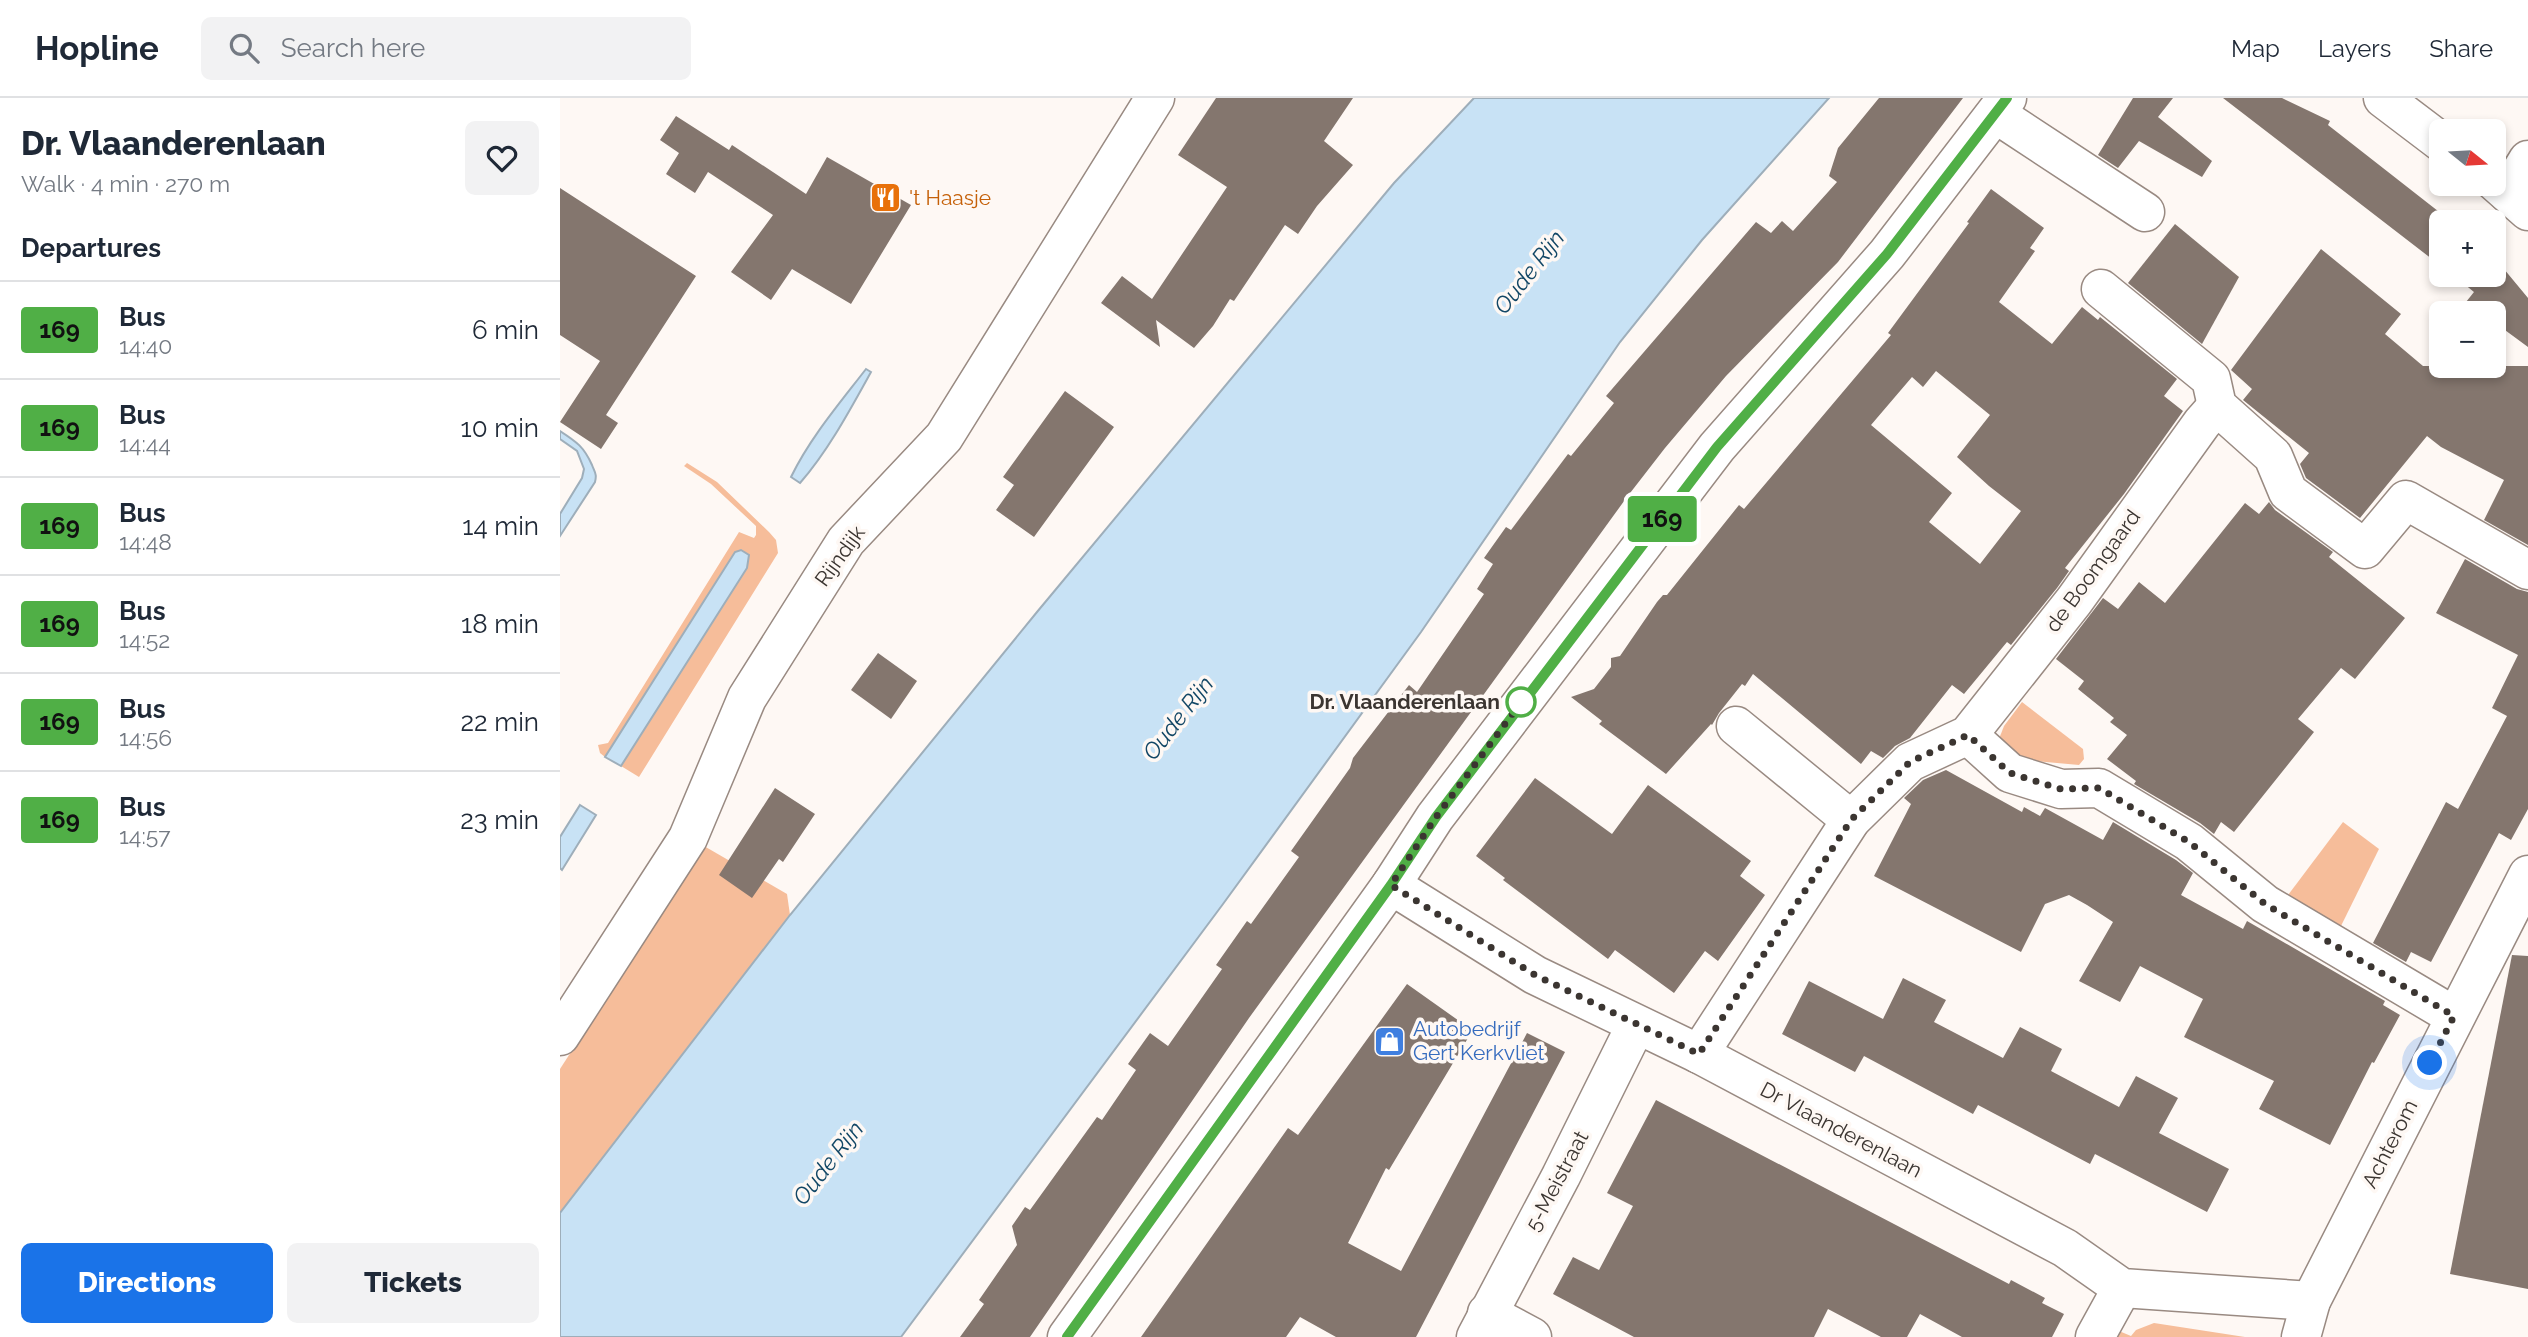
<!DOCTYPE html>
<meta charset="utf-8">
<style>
:root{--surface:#fff;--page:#f2f2f3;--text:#1f2937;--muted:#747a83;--line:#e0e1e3;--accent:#1a73e8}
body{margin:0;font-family:Raleway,sans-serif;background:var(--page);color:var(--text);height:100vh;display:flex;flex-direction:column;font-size:26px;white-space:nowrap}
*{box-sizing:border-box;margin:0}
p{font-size:23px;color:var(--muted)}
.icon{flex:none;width:38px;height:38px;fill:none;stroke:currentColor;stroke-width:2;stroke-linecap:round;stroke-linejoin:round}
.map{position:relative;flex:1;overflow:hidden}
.panel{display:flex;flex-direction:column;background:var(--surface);width:560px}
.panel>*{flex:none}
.badge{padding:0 14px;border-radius:5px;font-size:24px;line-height:46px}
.needle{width:46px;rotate:108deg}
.buttons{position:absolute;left:1869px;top:21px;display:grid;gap:14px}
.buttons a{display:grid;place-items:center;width:77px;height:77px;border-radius:10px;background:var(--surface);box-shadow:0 4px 10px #0003;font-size:35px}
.you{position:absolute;width:35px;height:35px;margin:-18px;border:5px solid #fff;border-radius:50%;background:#1a73e8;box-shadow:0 0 0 10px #1a73e833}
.map>.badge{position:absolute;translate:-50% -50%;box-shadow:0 0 0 4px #fff}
h2{padding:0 21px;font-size:26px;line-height:63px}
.round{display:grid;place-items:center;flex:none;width:74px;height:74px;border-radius:10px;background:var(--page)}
.head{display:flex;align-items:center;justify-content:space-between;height:119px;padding:0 21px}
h1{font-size:33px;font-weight:800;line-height:52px}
.cta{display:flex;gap:14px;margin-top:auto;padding:14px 21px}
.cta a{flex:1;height:80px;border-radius:10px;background:var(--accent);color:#fff;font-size:28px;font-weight:800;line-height:80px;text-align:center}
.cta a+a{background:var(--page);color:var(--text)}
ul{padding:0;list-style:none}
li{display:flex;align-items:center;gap:21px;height:98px;padding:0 21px;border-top:2px solid var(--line)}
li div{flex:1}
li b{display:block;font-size:26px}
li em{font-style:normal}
li .badge{min-width:77px;font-weight:700;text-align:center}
header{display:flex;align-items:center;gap:42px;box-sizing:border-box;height:98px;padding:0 35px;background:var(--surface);border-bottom:2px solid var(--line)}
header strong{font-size:33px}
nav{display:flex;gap:38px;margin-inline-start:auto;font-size:24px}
.search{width:490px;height:63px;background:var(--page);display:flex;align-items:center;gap:18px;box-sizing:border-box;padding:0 24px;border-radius:10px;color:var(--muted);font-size:26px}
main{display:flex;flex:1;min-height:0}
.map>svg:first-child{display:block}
.green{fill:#f6bd9a}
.water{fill:#c8e2f5;stroke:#9eaeba;stroke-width:2}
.building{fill:#84766e;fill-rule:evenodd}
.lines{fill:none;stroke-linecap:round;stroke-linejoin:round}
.minor-casing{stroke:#998a82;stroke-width:41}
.major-casing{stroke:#998a82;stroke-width:41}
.minor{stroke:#fff;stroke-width:38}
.major{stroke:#fff;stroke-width:38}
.line-casing{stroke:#fff;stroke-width:16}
.line{stroke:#50af46;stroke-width:10}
.walk{stroke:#3b3531;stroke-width:7;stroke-dasharray:0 12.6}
.stop-dot{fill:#fff;stroke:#50af46;stroke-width:3.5}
.labels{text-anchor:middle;stroke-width:7;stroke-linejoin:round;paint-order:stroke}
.food-label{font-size:21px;fill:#c56008;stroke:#fef8f4;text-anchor:start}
.street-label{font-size:21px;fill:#3b3531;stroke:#fef8f4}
.stop-label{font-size:21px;font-weight:bold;fill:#3b3531;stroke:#fef8f4;text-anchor:end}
.shop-label{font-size:21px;fill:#366cbe;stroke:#fef8f4;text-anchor:start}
.water-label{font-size:23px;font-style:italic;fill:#124766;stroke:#fef8f4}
</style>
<header>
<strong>Hopline</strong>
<div class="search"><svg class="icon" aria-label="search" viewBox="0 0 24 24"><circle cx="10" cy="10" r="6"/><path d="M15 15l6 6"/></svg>Search here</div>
<nav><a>Map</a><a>Layers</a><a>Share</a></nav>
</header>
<main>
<section class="panel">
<div class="head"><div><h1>Dr. Vlaanderenlaan</h1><p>Walk · 4 min · 270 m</p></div><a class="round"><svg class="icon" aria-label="heart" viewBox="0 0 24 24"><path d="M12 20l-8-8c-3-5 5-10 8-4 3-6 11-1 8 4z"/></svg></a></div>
<h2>Departures</h2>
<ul>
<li><span class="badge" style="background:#50af46;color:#111">169</span><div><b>Bus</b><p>14:40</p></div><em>6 min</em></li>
<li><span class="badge" style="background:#50af46;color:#111">169</span><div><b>Bus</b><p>14:44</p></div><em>10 min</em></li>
<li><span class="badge" style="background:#50af46;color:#111">169</span><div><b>Bus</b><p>14:48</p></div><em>14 min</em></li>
<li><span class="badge" style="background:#50af46;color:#111">169</span><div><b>Bus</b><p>14:52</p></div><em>18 min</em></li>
<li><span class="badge" style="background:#50af46;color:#111">169</span><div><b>Bus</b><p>14:56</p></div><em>22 min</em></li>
<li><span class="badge" style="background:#50af46;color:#111">169</span><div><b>Bus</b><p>14:57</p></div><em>23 min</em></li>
</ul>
<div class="cta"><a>Directions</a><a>Tickets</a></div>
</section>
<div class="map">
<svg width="1968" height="1239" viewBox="0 0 1968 1239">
<rect width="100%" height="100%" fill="#fef8f4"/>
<g class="green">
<path d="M127,365L157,384L209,434L216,442L218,455L79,679L61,668L161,510L181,452L175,454L45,659L40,655L38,647L48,645L179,434L194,440L196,437V428L151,386L124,368Z"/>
<path d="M1462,604L1523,651L1524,661L1519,667L1432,659L1444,628Z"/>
<path d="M1783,724L1819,751L1779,832L1725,801Z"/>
<path d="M144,748L227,796L230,817L0,1115V971Z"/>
<path d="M1594,1225L1685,1239H1556L1559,1233L1571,1238L1576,1232Z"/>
</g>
<g class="water">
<path d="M914,0H1269L1142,142L1060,244L861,534L663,806L341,1239H0V1115L230,817L477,514L834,85Z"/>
<path d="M306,271L311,274C290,312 268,353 240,385L231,379C250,340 279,306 306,271Z"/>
<path d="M0,333C17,344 24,349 32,367C35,375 37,376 35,384L0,438V416L22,380L24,371L17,353L0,341Z"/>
<path d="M181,452L189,457L187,470L61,668L45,659L175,454Z"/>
<path d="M20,707L36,717L2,772L0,770V739Z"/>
</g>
<g class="building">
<path d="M656,0H793L764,43L793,67L757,108L738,136L725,127L674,203L670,201L653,228L634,250L596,222L600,249L541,205L562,178L592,201L667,89L618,57Z"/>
<path d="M1319,0H1403L1278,164L1166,278L1105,350L1067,399L689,920L470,1239H400L424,1206L419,1202L457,1147L452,1128L465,1109L470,1112L537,1019L542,1022L576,972L568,966L590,935L608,948L662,871L656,867L687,823L691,826L739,759L731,753L790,670L793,660L849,587L857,594L924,496L917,491L933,466L924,460L946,429L951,432L1008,356L1011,358L1054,305L1046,298L1196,124L1211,135L1222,123L1233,133L1277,84L1269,78L1278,50Z"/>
<path d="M1573,0H1613L1598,19L1652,63L1642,79L1579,43L1558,70L1538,57Z"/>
<path d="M1663,0H1722L1770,23L1768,27L1892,124H1881V168Z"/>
<path d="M116,18L169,52L172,47L246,96L267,59L351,107L291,206L232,171L211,202L171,174L213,117L148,74L135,95L106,76L119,55L100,42Z"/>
<path d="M0,90L136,178L46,317L58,325L41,351L0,324L40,263L0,237Z"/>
<path d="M1431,91L1484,130L1470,150L1475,153L1439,204L1492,246L1522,209L1538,222L1540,219L1617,281L1604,298L1623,313L1564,396L1505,470L1509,473L1497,490L1451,547L1447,544L1404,596L1392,587L1350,640L1335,648L1323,660L1311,653L1301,666L1193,576L1185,588L1182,586L1159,615L1152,627L1151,626L1106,676L1039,626L1042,623L1011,599L1034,591L1051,569V560L1060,558L1097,504L1103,497H1107L1179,407L1184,411L1331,237L1328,235L1409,125L1407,124ZM1376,273L1430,317L1397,359L1429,388L1461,413L1420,466L1369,424L1392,395L1311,327L1352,279L1363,289Z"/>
<path d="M1615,126L1679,179L1642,246L1568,185Z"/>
<path d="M1761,151L1841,216L1825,236L1863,268H1968V447L1924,422L1944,382L1881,349L1867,338L1800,420L1746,380L1740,366L1749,355L1683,302L1692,291L1671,272Z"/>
<path d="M1934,159L1968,200V249L1934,224V215H1922L1906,204L1914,194L1893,177H1934Z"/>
<path d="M505,293L554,329L474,439L436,412L454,387L443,379Z"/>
<path d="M1709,404L1715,412L1773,454L1769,459L1845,520L1795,581L1781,570L1738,621L1754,634L1674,734L1661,724L1654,736L1640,725L1574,686L1576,683L1547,661L1567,637L1550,624L1554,620L1518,591L1524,583L1496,561L1543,500L1558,511L1579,484L1605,505L1685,405L1699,416Z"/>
<path d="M1905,461L1957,491L1968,494V711L1951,742L1939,735L1871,864L1851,854L1846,864L1813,845L1886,704L1898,711L1947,618L1932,610L1958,557L1876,515Z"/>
<path d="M318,555L357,583L331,621L291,592Z"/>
<path d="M1386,672L1462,714L1464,709L1480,718L1485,710L1543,742L1553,724L1616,762L1633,775L1621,797L1683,831L1687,823L1825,903L1823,907L1840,917L1814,965L1812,964L1770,1047L1699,1011L1714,983L1624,939L1643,901L1580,868L1560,904L1519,883L1553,824L1527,807L1509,797L1485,806L1461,854L1314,778L1351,706L1344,700L1363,682Z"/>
<path d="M975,680L1052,736L1088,687L1191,763L1180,778L1205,797L1158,863L1145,853L1114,895L1055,852L1048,861L943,782L945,780L916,758Z"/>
<path d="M215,690L255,716L223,764L219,761L192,800L159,777Z"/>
<path d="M1952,857L1968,858V1191L1890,1176Z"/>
<path d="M1343,880L1386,902L1374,924L1443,960L1460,929L1502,951L1491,973L1559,1009L1576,978L1618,1000L1599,1035L1669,1071L1647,1114L1535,1056L1530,1066L1418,1007L1413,1016L1304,958L1295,974L1222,936L1249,883L1323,921Z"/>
<path d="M847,886L902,925L899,929L911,935L829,1072L826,1070L788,1145L841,1173L967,935L1005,954L856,1239H776L740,1219L726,1239H581L728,1030L738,1037Z"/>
<path d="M1096,1002L1449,1186L1451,1182L1485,1200L1482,1205L1504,1216L1492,1239H1402L1360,1216L1347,1239H1321L1268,1211L1254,1239H1074L993,1196L1013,1159L1039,1172L1058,1136L1073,1108L1047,1095Z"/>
</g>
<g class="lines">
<defs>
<g id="minor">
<path d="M1823,0L1881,44"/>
<path d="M1436,16L1585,114"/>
<path d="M1934,83L1968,113"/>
<path d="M1948,95L1968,62"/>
<path d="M1541,191L1651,281L1657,308L1713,358L1728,394L1805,451L1846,402L1968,472"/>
<path d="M1176,628L1291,722"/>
<path d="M1408,637L1450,675L1501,691L1539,690L1629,744L1705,806L1894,918"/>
<path d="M831,787L975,877L1139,956L1505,1150L1562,1190L1751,1203"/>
<path d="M1139,956L1291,722L1350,664L1408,637L1514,503L1642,325L1657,308"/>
<path d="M927,1215L972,1239"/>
<path d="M507,1239L831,787L875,719L1157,349L1327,156L1447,0"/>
<path d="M916,1239L1001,1078L1076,927"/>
<path d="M1535,1239L1562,1190"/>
<path d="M1741,1239L1751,1203L1968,777"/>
</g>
<path id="major" d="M0,938L128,740L187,600L286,443L384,339L595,0"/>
</defs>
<use href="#minor" class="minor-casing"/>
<use href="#major" class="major-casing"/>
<use href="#minor" class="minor"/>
<use href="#major" class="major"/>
</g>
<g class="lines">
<defs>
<path id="line" d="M507,1239L831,787L876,719L1157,349L1327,156L1447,0"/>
</defs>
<use href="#line" class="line-casing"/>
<use href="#line" class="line"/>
<path class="walk" d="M961,604L968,595L876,719L831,787L975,877L1139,956L1291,722L1350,664L1408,637L1450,675L1501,691L1539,690L1629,744L1705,806L1894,918L1870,965"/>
</g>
<defs>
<symbol id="restaurant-square" viewBox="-11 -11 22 22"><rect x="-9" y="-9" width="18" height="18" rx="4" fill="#e8710a" stroke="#fef8f4"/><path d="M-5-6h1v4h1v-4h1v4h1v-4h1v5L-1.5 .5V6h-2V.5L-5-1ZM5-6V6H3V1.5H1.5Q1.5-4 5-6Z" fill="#fff"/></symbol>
<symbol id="shop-square" viewBox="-11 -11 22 22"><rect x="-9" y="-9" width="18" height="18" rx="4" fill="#3f7fe0" stroke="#fef8f4"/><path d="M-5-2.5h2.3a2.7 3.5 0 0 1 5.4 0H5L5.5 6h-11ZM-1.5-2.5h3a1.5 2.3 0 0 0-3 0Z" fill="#fff"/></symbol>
</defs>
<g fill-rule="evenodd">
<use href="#restaurant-square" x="308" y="82" width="35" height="35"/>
<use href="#shop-square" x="812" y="926" width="35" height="35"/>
</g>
<circle class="stop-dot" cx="961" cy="604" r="14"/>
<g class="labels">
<g class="food-label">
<text x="349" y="107">'t Haasje</text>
</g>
<g class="street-label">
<text transform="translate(280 458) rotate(-54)" y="7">Rijndijk</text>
<text transform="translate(1533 473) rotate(-54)" y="7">de Boomgaard</text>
<text transform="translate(1281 1032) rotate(28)" y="7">Dr Vlaanderenlaan</text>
<text transform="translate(1830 1046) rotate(-63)" y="7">Achterom</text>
<text transform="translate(997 1083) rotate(-62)" y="7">5-Meistraat</text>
</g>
<g class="stop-label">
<text x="940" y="611">Dr. Vlaanderenlaan</text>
</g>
<g class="shop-label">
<text x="853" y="938">Autobedrijf<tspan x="853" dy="24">Gert Kerkvliet</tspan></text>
</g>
<g class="water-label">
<text transform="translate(969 174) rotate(-52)" y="8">Oude Rijn</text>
<text transform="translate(618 620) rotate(-52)" y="8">Oude Rijn</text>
<text transform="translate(268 1065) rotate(-52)" y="8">Oude Rijn</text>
</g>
</g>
</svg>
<div class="buttons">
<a><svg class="needle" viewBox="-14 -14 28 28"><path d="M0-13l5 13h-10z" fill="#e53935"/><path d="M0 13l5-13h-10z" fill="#747a83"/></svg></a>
<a>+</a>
<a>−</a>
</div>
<div class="you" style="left:1870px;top:965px"></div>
<b class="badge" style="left:1102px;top:421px;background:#50af46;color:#111">169</b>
</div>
</main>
